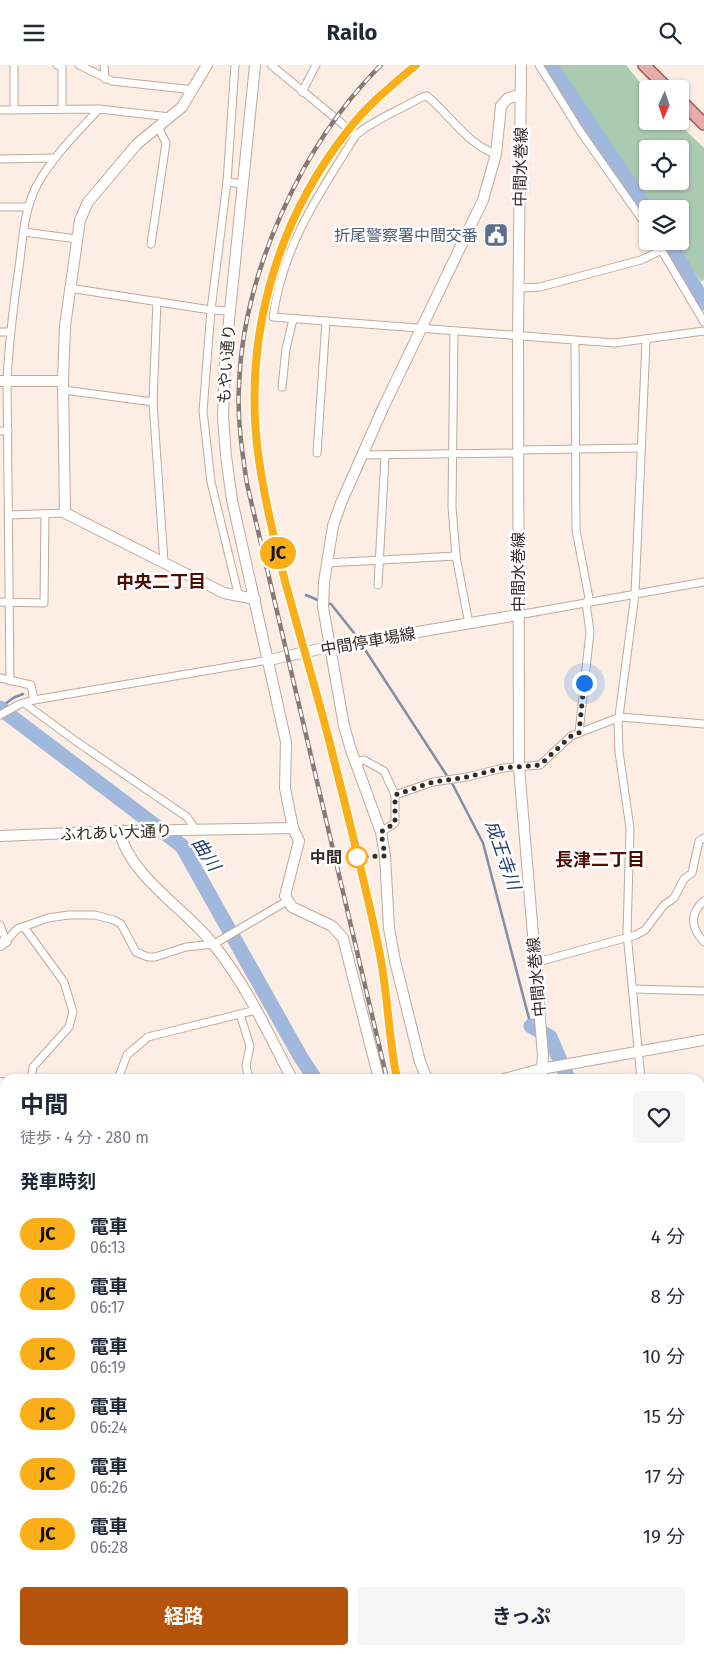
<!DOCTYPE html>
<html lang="ja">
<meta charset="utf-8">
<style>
:root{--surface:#fff;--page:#f6f6f7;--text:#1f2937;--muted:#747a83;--accent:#b45309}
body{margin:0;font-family:"Fira Sans","Noto Sans JP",sans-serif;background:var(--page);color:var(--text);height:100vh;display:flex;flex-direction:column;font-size:19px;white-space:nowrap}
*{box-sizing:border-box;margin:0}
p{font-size:16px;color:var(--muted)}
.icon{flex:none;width:28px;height:28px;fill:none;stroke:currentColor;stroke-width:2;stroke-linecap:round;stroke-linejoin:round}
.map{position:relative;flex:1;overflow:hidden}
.side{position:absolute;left:0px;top:1009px;width:705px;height:581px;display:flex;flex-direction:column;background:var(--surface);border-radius:15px 15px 0 0;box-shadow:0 1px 4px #0004}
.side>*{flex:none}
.badge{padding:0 10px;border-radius:16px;font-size:18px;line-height:32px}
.needle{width:32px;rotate:183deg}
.buttons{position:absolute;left:639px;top:15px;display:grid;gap:10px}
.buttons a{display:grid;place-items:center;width:50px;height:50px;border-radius:5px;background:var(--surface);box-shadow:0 1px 4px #0004;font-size:25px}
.you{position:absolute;width:25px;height:25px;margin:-12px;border:4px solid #fff;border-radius:50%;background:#1a73e8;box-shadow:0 0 0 8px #1a73e833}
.map>.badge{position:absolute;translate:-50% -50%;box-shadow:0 0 0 2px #fff}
h2{padding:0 20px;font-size:19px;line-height:45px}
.round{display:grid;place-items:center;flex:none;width:52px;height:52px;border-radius:5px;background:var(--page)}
.headline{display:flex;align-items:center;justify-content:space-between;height:85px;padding:0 20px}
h1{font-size:24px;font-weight:700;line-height:38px}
.primary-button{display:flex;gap:10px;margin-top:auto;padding:10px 20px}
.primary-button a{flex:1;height:58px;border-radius:5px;background:var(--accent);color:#fff;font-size:20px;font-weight:700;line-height:58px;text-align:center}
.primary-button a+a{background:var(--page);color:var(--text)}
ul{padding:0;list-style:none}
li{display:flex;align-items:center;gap:15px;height:60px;padding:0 20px}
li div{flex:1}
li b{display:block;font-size:19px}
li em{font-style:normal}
li .badge{min-width:55px;font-weight:700;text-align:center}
header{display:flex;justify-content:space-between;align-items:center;height:65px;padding:0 20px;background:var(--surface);font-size:22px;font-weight:700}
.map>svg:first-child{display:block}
.green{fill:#aacab1;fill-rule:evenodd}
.forest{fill:#96bd9f}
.water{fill:#a1b8dd;stroke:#808ea6}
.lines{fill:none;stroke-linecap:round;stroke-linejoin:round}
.stream{stroke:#808ea6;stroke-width:2.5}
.river{stroke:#a1b8dd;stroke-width:15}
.street-casing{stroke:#bfa99b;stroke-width:9}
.secondary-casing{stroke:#bfa99b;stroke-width:12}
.primary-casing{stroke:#a05b59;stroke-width:14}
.street{stroke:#fff;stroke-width:7}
.secondary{stroke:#fff;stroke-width:10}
.primary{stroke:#e9acac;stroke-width:11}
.rail-casing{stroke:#867b74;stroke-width:4.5}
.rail{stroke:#fff;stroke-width:2.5;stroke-dasharray:8;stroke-linecap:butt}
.line-casing{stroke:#fff;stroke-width:11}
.line{stroke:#faaf18;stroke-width:8}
.walk{stroke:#342c26;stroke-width:5;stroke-dasharray:0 9}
.stop-dot{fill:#fff;stroke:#faaf18;stroke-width:2.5}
.labels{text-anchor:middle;stroke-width:5;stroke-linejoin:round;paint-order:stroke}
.street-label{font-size:16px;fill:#342c26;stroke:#fff}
.service-label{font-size:16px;fill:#4e5e75;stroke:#fff;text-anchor:end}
.stop-label{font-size:16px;font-weight:bold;fill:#342c26;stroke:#fff;text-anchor:end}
.neighbourhood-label{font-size:18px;font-weight:bold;fill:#4f0d01;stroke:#fff}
.water-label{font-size:18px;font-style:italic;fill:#274374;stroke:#fff}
</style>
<header><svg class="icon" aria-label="menu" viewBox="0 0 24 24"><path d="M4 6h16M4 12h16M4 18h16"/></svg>Railo<svg class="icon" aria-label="search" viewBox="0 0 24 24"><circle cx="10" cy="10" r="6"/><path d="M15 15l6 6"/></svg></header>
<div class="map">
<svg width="704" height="1589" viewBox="0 0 704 1589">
<rect width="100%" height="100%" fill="#fceee5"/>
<path class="green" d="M556,0H626L647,26L648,56H676L704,83V215L701,216L672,176H680V144H648L624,110ZM648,84H680V116H648Z"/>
<g class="forest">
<path d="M5,1238V1372L0,1374V1243Z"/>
<path d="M76,1585H197L202,1589H76Z"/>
</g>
<path class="water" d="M700,1266L704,1275V1328L700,1319Z"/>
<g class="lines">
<g class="stream">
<path d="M306,530L320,536"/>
<path d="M325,538L331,539L358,573"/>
<path d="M362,580L453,720L483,778L531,961"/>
<path d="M0,643L13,633L23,629"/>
</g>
<g class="river">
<path d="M550,0L648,146"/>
<path d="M668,176L704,238"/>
<path d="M0,643L182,781L300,991L315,1014"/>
<path d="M531,961L550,972L568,1014"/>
</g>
<defs>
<g id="street">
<path d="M14,0V45"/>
<path d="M57,0L62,2V44"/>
<path d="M79,0L112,16L194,25"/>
<path d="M104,0L105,14"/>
<path d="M235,0L227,117L211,245L203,346L211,417L239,532"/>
<path d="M271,0L356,70"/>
<path d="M539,0L580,66L648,163"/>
<path d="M302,27L316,0"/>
<path d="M0,45L99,44L170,52"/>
<path d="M496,89C467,79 451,51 427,31L422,32C400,45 375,54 356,70C318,130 283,181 273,252L615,278L704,266"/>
<path d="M0,94L55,93"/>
<path d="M227,117L243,119"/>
<path d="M0,142H28"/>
<path d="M24,167L77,174"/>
<path d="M656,176L704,257"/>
<path d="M151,179L166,78L158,62"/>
<path d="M69,223L211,245L230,246"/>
<path d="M519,223L540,222L641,195L662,185"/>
<path d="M157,236L153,337L164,497"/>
<path d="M0,267H9"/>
<path d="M454,267L452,442L456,491L469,559"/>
<path d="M575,276L576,465L589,533L586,538L590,567L579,668"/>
<path d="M282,322L286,284L293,254"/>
<path d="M64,325L153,337"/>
<path d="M0,366H8"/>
<path d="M317,388L326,256"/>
<path d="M362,390L518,388L522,385L641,383"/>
<path d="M9,450L65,448"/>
<path d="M326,498L456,491"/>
<path d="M378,520L385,392"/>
<path d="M0,537L44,538L45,449"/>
<path d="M518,550L704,517"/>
<path d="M0,613L31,620L34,635"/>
<path d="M10,616L7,316C9,275 14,236 20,195C23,168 25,142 38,118C54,90 78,67 99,44"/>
<path d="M24,638L77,677L187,752L195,764"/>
<path d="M0,650L20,639L34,635L269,595"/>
<path d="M355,697L364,695L384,706L395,730"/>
<path d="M381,767L395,758V730L433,717L467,712L503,703L540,700L571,671L620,652L704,659"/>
<path d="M704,836C689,849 691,863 704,877"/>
<path d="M0,860L6,876L17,864L48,853L68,850H95L114,855L121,859L136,887L148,892H155L186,882L214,879L287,836"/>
<path d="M24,862L64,917L73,947L69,962L33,1002L31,1014"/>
<path d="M534,898L636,870L645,865L664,840L674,833L684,814L692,808L699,776L704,773"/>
<path d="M633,924L704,926"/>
<path d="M240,949L250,981L246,1001L249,1014"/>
<path d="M118,1014L127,990L148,972L256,945"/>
<path d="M641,1014L627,868L630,763L619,687L618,659L635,529L646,276"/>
<path d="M0,1179V1190"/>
<path d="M387,1589V1585"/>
</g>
<g id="secondary">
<path d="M207,0L182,42L137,79L88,137L80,155L65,261L63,316L65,448L224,528L255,534"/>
<path d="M255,0L225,295L223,352L226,391L232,435L286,677L285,723L293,763L299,776L285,831L292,842L332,861L343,873L379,1014"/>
<path d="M521,0L518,272L519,702L543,990L541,1014"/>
<path d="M0,316H63"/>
<path d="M269,595L329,582L518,550"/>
<path d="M119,766C132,814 183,841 213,879C246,919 268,968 292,1014"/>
<path d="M0,771L119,766L293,763"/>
<path d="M0,880L6,876"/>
<path d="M427,1014L420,997L395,896L389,863L385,791L381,767L351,685L344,661L323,542L324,517L333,461L341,438L383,343L483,135L496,89L501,41L507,34L521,29"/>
<path d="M504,1014L541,1004L704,975"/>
<path d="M0,1018L5,1019"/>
<path d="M700,1092L704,1091"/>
<path d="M0,1134L5,1133"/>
<path d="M700,1228L704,1227"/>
<path d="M700,1245L704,1254"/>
<path d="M700,1341L704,1350"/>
<path d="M700,1385H704"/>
<path d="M700,1536L704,1535"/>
<path d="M593,1585V1589"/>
<path d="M414,1589L420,1585"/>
</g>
<g id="primary">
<path d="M644,0L668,24"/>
<path d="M680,35L704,59"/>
</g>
</defs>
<use href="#street" class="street-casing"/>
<use href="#secondary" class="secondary-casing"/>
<use href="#primary" class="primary-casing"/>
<use href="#street" class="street"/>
<use href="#secondary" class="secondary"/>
<use href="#primary" class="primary"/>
<defs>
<g id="rail">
<path d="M381,0C302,79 243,208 239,320C237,354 242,386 247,419L387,1014"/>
<path d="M397,1014C388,971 388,927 379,885C365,816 347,747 330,679C306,585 273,491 259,395C242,279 274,160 346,68C365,42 391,21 416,0"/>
<path d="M514,1585V1589"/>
<path d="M523,1585L524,1589"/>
</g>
</defs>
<use href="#rail" class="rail-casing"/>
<use href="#rail" class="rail"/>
</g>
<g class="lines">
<defs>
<path id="line" d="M397,1014C388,971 388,927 379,885C365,816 347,747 330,679C306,584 273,491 259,395C242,279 274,160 346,68C365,42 391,21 416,0"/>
</defs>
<use href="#line" class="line-casing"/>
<use href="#line" class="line"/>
<path class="walk" d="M357,792L385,791L381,767L395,758V730L433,717L467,712L502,703L540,700L571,671L579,668L584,618"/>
</g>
<defs>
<symbol id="civic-square" viewBox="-11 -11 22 22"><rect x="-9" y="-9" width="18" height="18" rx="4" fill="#5c6f8a" stroke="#fff"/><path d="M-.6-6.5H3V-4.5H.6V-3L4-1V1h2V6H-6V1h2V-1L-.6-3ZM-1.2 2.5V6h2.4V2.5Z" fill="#fff"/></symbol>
</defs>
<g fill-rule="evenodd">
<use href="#civic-square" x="482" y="156" width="28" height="28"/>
</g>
<circle class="stop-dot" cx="357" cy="792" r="10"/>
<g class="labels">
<g class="street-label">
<text transform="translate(520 102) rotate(-89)" y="6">中間水巻線</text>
<text transform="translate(226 299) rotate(-86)" y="6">もやい通り</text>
<text transform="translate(518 507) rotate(-90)" y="6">中間水巻線</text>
<text transform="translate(368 576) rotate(-10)" y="6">中間停車場線</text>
<text transform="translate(116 767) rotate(-2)" y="6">ふれあい大通り</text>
<text transform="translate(536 912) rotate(-95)" y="6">中間水巻線</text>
</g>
<g class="service-label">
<text x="478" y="176">折尾警察署中間交番</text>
</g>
<g class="stop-label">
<text x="342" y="798">中間</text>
</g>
<g class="neighbourhood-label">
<text x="161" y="523">中央二丁目</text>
<text x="600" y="801">長津二丁目</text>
</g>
<g class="water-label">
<text transform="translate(206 789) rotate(57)" y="6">曲川</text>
<text transform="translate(503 790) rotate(71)" y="6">成王寺川</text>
</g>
</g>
</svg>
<div class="buttons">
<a><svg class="needle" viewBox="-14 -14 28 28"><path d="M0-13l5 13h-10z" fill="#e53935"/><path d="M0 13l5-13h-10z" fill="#747a83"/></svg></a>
<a><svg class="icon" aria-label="locate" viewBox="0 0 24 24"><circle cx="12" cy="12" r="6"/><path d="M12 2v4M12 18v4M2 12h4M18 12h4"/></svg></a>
<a><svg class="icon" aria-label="layers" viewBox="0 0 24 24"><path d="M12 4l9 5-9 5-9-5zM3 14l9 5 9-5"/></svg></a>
</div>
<div class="you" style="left:584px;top:618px"></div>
<b class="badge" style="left:278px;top:488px;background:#faaf18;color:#111">JC</b>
<section class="side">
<div class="headline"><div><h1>中間</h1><p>徒歩 · 4 分 · 280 m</p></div><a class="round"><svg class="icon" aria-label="heart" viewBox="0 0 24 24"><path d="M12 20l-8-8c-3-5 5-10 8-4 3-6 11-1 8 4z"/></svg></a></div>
<h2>発車時刻</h2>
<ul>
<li><span class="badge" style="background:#faaf18;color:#111">JC</span><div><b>電車</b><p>06:13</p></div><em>4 分</em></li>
<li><span class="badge" style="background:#faaf18;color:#111">JC</span><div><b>電車</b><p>06:17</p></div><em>8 分</em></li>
<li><span class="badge" style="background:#faaf18;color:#111">JC</span><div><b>電車</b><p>06:19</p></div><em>10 分</em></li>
<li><span class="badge" style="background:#faaf18;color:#111">JC</span><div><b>電車</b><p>06:24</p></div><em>15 分</em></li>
<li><span class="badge" style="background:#faaf18;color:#111">JC</span><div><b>電車</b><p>06:26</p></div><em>17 分</em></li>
<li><span class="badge" style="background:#faaf18;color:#111">JC</span><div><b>電車</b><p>06:28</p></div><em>19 分</em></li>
</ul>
<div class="primary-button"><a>経路</a><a>きっぷ</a></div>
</section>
</div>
